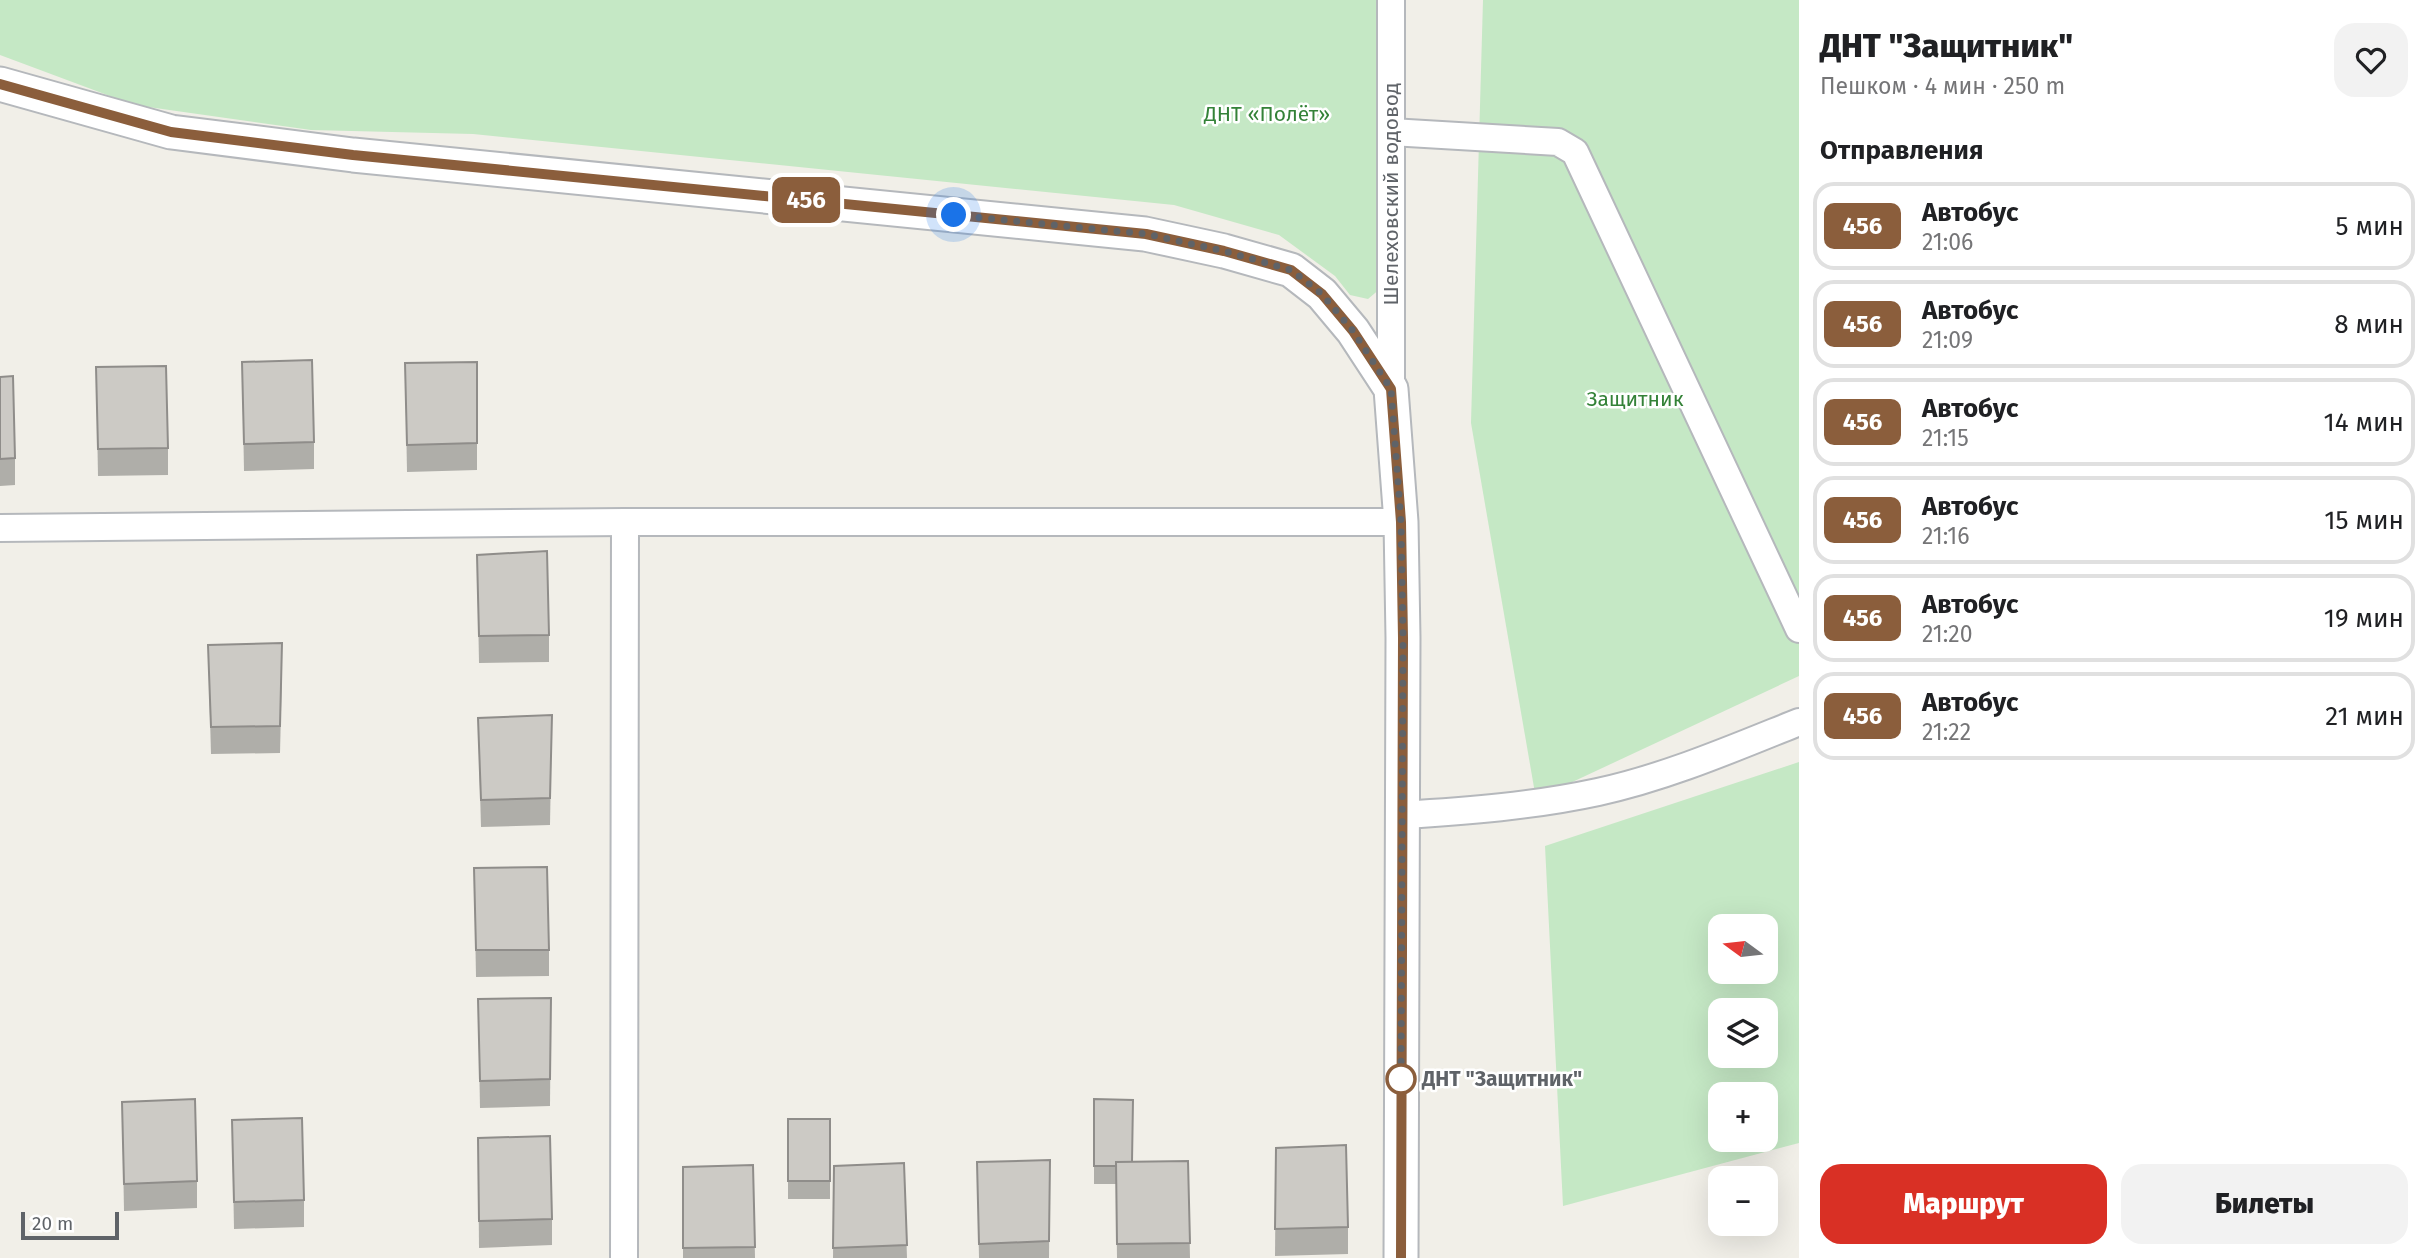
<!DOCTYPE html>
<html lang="ru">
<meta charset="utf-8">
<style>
:root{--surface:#fff;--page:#f2f2f2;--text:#202124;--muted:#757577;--line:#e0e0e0;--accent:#d93025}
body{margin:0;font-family:"Fira Sans",sans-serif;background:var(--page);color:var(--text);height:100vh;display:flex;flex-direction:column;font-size:26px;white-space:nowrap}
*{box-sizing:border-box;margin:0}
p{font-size:23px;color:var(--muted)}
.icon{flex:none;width:38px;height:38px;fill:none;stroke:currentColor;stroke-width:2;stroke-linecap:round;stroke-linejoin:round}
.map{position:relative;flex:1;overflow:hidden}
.details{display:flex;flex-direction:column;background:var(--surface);width:630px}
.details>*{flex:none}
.badge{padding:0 14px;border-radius:10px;font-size:24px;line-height:46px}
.needle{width:46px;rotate:285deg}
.controls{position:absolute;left:1708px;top:914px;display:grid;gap:14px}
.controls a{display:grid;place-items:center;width:70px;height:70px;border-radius:14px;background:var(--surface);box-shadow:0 7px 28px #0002;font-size:35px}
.scale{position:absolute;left:21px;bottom:18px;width:98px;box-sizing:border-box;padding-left:7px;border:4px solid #5f6368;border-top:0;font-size:19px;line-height:24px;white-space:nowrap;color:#5f6368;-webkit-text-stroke:5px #fff;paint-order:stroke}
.you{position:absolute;width:35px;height:35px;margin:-18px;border:5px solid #fff;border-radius:50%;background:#1a73e8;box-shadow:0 0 0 10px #1a73e833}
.map>.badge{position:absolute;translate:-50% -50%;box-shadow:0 0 0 4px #fff}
h2{padding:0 21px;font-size:26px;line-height:63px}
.round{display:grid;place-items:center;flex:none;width:74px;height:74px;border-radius:21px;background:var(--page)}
.summary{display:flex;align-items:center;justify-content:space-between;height:119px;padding:0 21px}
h1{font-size:33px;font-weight:800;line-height:52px}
.primary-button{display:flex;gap:14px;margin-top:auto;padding:14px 21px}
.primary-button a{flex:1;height:80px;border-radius:21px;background:var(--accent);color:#fff;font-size:28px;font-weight:800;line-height:80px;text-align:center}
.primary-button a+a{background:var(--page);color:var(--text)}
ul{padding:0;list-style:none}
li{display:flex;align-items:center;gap:21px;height:88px;margin:0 14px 10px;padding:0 7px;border:4px solid var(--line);border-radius:21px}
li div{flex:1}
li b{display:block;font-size:26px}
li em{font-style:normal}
li .badge{min-width:77px;font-weight:700;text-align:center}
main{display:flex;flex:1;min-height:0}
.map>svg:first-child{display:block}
.green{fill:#c5e8c5;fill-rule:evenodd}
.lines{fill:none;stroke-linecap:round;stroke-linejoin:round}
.minor-casing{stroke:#b5b8bc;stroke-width:30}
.tertiary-casing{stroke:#b5b8bc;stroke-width:37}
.minor{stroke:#fff;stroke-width:26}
.tertiary{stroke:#fff;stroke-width:33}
.wall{fill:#afaea9}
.building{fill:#cccac5;stroke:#8f8d8a;stroke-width:2}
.line-casing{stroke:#fff;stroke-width:16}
.line{stroke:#8b5e3c;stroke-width:10}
.walk{stroke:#5f6368;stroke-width:7;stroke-dasharray:0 12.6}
.stop-dot{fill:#fff;stroke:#8b5e3c;stroke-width:3.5}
.labels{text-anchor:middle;stroke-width:5;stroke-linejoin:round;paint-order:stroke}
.park-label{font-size:21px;fill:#348238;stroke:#fff}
.street-label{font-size:21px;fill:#5f6368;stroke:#fff}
.stop-label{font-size:21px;font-weight:bold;fill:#5f6368;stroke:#fff;text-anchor:start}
</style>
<main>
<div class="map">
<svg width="1799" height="1258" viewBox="0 0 1799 1258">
<rect width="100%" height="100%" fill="#f1efe8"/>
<g class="green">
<path d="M0,0H1378L1387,258L1381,288L1368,299L1350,295L1335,276L1279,235L1174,205L473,134L311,130L134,105L0,55Z"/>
<path d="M1483,0H1799V676L1536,799L1471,423Z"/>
<path d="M1799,762V1143L1563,1206L1545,846ZM1720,926H1766V971H1720ZM1720,1010H1766V1055H1720ZM1720,1094H1766V1139H1720Z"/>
</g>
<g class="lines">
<defs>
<g id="minor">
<path d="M1391,132L1558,142L1575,152L1799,629"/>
<path d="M1391,389V0"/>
<path d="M0,528L625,522H1401"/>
<path d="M1402,815C1468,811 1533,806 1598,792C1667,777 1734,748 1799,722"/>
<path d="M624,1258L625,522"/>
</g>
<path id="tertiary" d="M0,84L171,132L353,155L1145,234L1224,251L1291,270L1322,294L1353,331L1391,389L1401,522L1403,638L1401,1258"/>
</defs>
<use href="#minor" class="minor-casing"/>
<use href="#tertiary" class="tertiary-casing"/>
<use href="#minor" class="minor"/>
<use href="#tertiary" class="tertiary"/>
</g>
<g class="wall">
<path d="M242,362L314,442V469L244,471Z"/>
<path d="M477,362V470L407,472L405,363Z"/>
<path d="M96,367L168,448V475L98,476Z"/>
<path d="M0,377L15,458V485L0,486Z"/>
<path d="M477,555L549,635V662L479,663Z"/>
<path d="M208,645L282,670L280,753L211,754Z"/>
<path d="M552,715L550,825L481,827L478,718Z"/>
<path d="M474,868L549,950V976L476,977Z"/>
<path d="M551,998L550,1106L480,1108L478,999Z"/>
<path d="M1094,1099L1132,1162L1188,1161L1190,1258H1117L1116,1184H1094Z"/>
<path d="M122,1102L197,1181V1208L124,1211Z"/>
<rect x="788" y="1119" width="42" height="80"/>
<path d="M232,1120L304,1200V1227L234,1229Z"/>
<path d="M478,1138L552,1219V1245L479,1248Z"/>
<path d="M1276,1148L1348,1227V1254L1275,1256Z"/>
<path d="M1050,1160L1049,1258H979L977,1162Z"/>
<path d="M904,1163L907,1258H833L834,1166Z"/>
<path d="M753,1165L755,1258H683V1167Z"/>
</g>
<g class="building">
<path d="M312,360L314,442L244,444L242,362Z"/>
<path d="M477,362V443L407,445L405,363Z"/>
<path d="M166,366L168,448L98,449L96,367Z"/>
<path d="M13,376L15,458L0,459V377Z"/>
<path d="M547,551L549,635L479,636L477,555Z"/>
<path d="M282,643L280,726L211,727L208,645Z"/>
<path d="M552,715L550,798L481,800L478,718Z"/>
<path d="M547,867L549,950H476L474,868Z"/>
<path d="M551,998L550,1079L480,1081L478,999Z"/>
<path d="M195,1099L197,1181L124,1184L122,1102Z"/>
<path d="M1094,1099L1133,1100L1132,1162H1116V1166H1094Z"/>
<path d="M302,1118L304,1200L234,1202L232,1120Z"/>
<rect x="788" y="1119" width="42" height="62"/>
<path d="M550,1136L552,1219L479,1221L478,1138Z"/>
<path d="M1346,1145L1348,1227L1275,1229L1276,1148Z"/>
<path d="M1050,1160L1049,1241L979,1244L977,1162Z"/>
<path d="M1188,1161L1190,1243L1117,1244L1116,1162Z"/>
<path d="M904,1163L907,1245L833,1248L834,1166Z"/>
<path d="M753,1165L755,1247L683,1248V1167Z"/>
</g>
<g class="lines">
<defs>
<path id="line" d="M0,84L171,132L353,155L1146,234L1224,251L1291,270L1322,294L1353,331L1391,389L1401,522L1403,638L1401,1258"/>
</defs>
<use href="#line" class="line-casing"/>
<use href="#line" class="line"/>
<path class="walk" d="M954,215L1146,234L1224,251L1291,270L1322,294L1353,331L1391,389L1401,522L1403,638L1401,1084V1079"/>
</g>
<circle class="stop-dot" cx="1401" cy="1079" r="14"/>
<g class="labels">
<g class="park-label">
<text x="1267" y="121">ДНТ «Полёт»</text>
<text x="1635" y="406">Защитник</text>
</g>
<g class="street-label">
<text transform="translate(1391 194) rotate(-90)" y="7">Шелеховский водовод</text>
</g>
<g class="stop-label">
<text x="1422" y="1086">ДНТ "Защитник"</text>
</g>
</g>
</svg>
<div class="controls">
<a><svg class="needle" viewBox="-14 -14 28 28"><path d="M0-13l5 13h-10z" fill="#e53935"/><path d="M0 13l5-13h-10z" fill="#757577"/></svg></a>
<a><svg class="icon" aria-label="layers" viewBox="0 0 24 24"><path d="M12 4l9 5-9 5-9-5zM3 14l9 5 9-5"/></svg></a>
<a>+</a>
<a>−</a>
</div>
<div class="scale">20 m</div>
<div class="you" style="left:954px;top:215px"></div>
<b class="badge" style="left:806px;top:200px;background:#8b5e3c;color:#fff">456</b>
</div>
<section class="details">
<div class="summary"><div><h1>ДНТ &quot;Защитник&quot;</h1><p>Пешком · 4 мин · 250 m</p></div><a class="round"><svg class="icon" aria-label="heart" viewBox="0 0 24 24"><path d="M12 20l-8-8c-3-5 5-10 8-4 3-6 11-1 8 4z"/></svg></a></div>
<h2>Отправления</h2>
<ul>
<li><span class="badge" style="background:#8b5e3c;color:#fff">456</span><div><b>Автобус</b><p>21:06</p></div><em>5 мин</em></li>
<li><span class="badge" style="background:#8b5e3c;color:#fff">456</span><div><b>Автобус</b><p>21:09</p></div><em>8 мин</em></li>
<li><span class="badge" style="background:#8b5e3c;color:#fff">456</span><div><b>Автобус</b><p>21:15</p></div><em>14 мин</em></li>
<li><span class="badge" style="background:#8b5e3c;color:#fff">456</span><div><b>Автобус</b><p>21:16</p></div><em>15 мин</em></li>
<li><span class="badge" style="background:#8b5e3c;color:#fff">456</span><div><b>Автобус</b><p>21:20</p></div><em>19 мин</em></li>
<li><span class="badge" style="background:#8b5e3c;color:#fff">456</span><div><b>Автобус</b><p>21:22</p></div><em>21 мин</em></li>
</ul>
<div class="primary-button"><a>Маршрут</a><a>Билеты</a></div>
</section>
</main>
